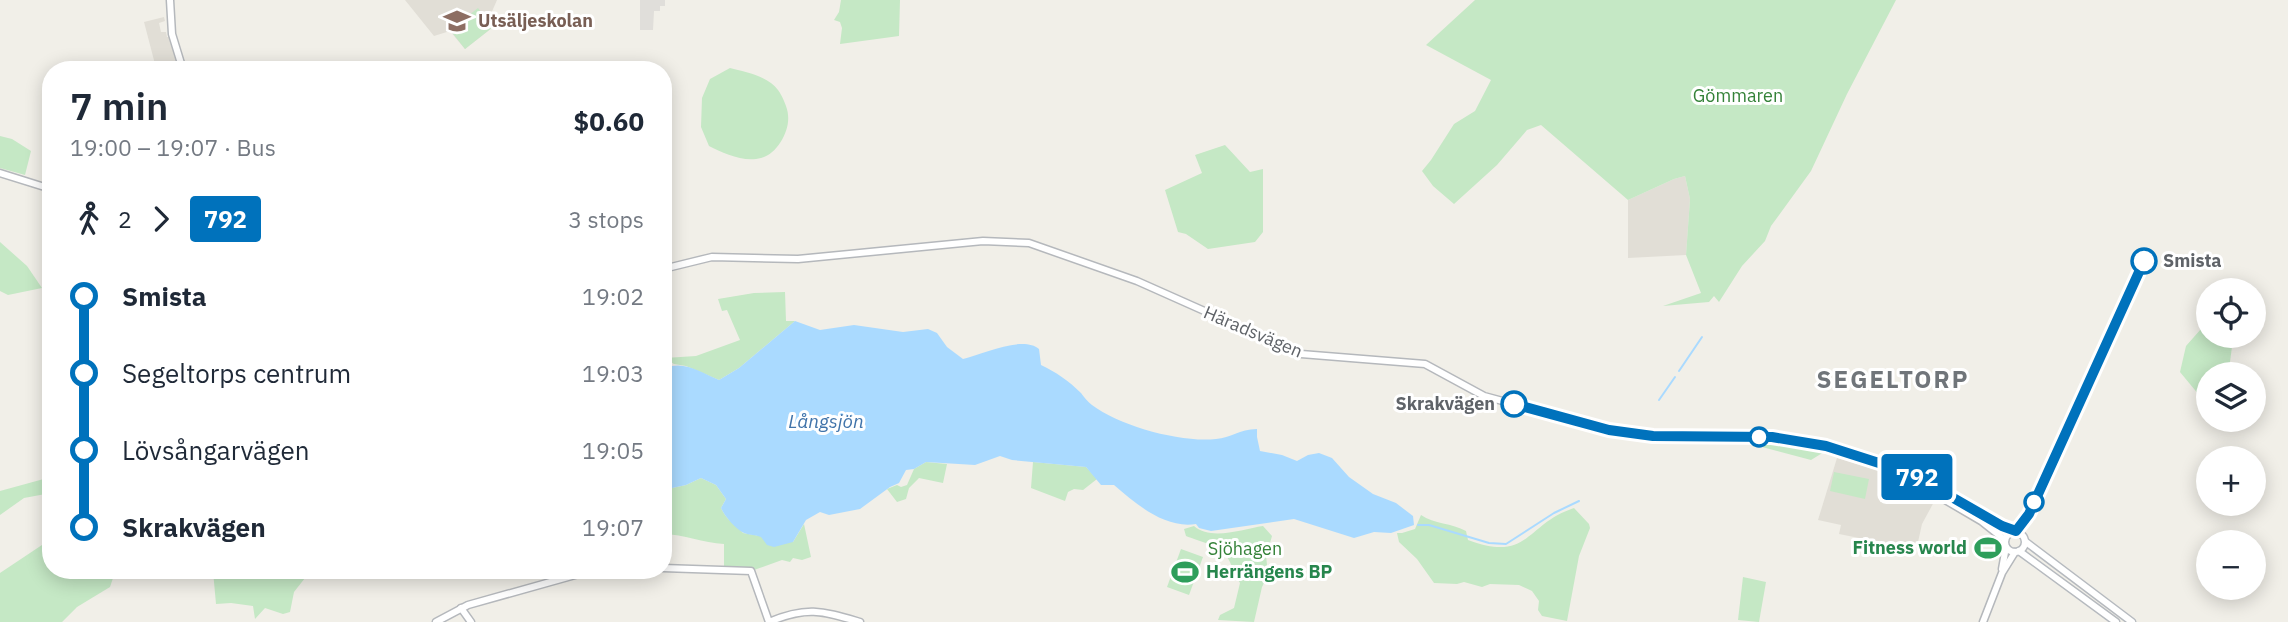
<!DOCTYPE html>
<meta charset="utf-8">
<style>
:root{--surface:#fff;--page:#f6f6f7;--text:#1f2937;--muted:#747a83}
body{margin:0;font-family:"IBM Plex Sans",sans-serif;background:var(--page);color:var(--text);height:100vh;display:flex;flex-direction:column;font-size:26px;white-space:nowrap}
*{box-sizing:border-box;margin:0}
p{font-size:23px;color:var(--muted)}
.icon{flex:none;width:38px;height:38px;fill:none;stroke:currentColor;stroke-width:2;stroke-linecap:round;stroke-linejoin:round}
.map{position:relative;flex:1;overflow:hidden}
.drawer{position:absolute;left:42px;top:61px;width:630px;height:518px;display:flex;flex-direction:column;background:var(--surface);border-radius:28px;box-shadow:0 4px 18px #0003}
.drawer>*{flex:none}
.badge{padding:0 14px;border-radius:5px;font-size:24px;line-height:46px}
.tools{position:absolute;left:2196px;top:278px;display:grid;gap:14px}
.tools a{display:grid;place-items:center;width:70px;height:70px;border-radius:50%;background:var(--surface);box-shadow:0 4px 18px #0003;font-size:35px}
.map>.badge{position:absolute;translate:-50% -50%;box-shadow:0 0 0 4px #fff}
.legs{display:flex;align-items:center;gap:10px;height:77px;padding:0 28px;font-size:23px}
.legs p{margin-inline-start:auto}
.headline{display:flex;align-items:center;justify-content:space-between;height:119px;padding:0 28px}
h1{font-size:38px;font-weight:600;line-height:52px}
ul{padding:0 28px;list-style:none}
li{display:flex;align-items:center;gap:24px;height:77px;font-size:26px}
li i{display:grid;place-items:center;width:10px;height:100%;margin:0 9px;background:currentColor}
li i::after{content:'';width:18px;height:18px;margin:-9px;border:5px solid;border-radius:50%;background:var(--surface)}
li p{margin-inline-start:auto}
li:first-child i{background:linear-gradient(#0000 50%,currentColor 0)}
li:last-child i{background:linear-gradient(currentColor 50%,#0000 0)}
.map>svg:first-child{display:block}
.industrial{fill:#e0deda}
.education{fill:#e1ded6}
.green{fill:#c5e8c5}
.water{fill:#aadaff}
.lines{fill:none;stroke-linecap:round;stroke-linejoin:round}
.stream{stroke:#aadaff;stroke-width:2}
.tertiary-casing{stroke:#b5b8bc;stroke-width:9}
.secondary-casing{stroke:#b6babf;stroke-width:9}
.tertiary{stroke:#fff;stroke-width:6}
.secondary{stroke:#fff;stroke-width:6}
.line-1-casing{stroke:#fff;stroke-width:16}
.line-1{stroke:#0072bc;stroke-width:10}
.stop-1-dot{fill:#fff;stroke:#0072bc;stroke-width:3.5}
.labels{text-anchor:middle;stroke-width:6;stroke-linejoin:round;paint-order:stroke}
.education-label{font-size:18px;font-weight:bold;fill:#785e54;stroke:#fff;text-anchor:start}
.park-label{font-size:18px;fill:#348238;stroke:#fff}
.stop-label{font-size:18px;font-weight:bold;fill:#5f6368;stroke:#fff;text-anchor:start}
.street-label{font-size:18px;fill:#5f6368;stroke:#fff}
.leisure-label{font-size:18px;font-weight:bold;fill:#27864d;stroke:#fff;text-anchor:end}
.water-label{font-size:19px;font-style:italic;fill:#4174aa;stroke:#fff}
.district-label{font-size:24px;font-weight:bold;letter-spacing:2px;fill:#70757a;stroke:#fff}
</style>
<div class="map">
<svg width="2288" height="622" viewBox="0 0 2288 622">
<rect width="100%" height="100%" fill="#f1efe8"/>
<path class="industrial" d="M640,0H665V6H660V11H654L653,30H640Z"/>
<g class="education">
<path d="M405,0H497L490,16L493,27L465,49L450,31L434,36Z"/>
<path d="M164,17L165,21L159,23L161,32H166L167,37H170L177,63L156,68L144,22Z"/>
<path d="M1685,176L1690,199L1686,255L1628,258V200L1674,179Z"/>
<path d="M1837,458L1883,472L1935,500L1922,524L1918,542L1916,541L1911,554L1879,542L1839,534L1841,525L1818,520Z"/>
</g>
<g class="green">
<path d="M841,0H900L899,36L840,44L842,28L840,22L834,20L839,12Z"/>
<path d="M1475,0H1896L1847,94L1811,171L1771,226L1765,241L1742,266L1719,302L1714,296L1709,302L1663,306L1701,293L1686,255L1690,199L1685,176L1674,179L1628,200L1541,125L1527,130L1497,165L1454,204L1433,186L1422,171L1431,160L1454,124L1475,111L1491,80L1426,45Z"/>
<path d="M478,8L493,27L465,49L450,30Z"/>
<path d="M730,68C745,72 768,76 778,90C782,95 788,109 788,115C790,131 777,154 761,158C744,163 723,153 709,146L701,127L702,98L710,79Z"/>
<path d="M0,136L12,139L31,151L25,175L0,168Z"/>
<path d="M1225,145L1250,172L1263,169V232L1255,242L1208,249L1186,234L1178,232L1165,190L1202,173L1195,155Z"/>
<path d="M0,242L27,266L42,288L8,295L0,291Z"/>
<path d="M785,292L786,321H795L739,368L719,380L686,366L674,364L665,358L696,356L740,340L727,310L722,311L718,299L754,293Z"/>
<path d="M2201,329L2208,331V336H2231L2233,339L2230,362L2233,374H2208V392L2204,401L2180,372L2186,346Z"/>
<path d="M1778,442L1820,449L1824,452L1811,460L1758,446L1759,443Z"/>
<path d="M926,462L947,464L943,483L919,478L909,488L906,499L897,502L887,489L897,485L901,487L907,485L914,469Z"/>
<path d="M1033,462L1086,467L1097,479L1083,490L1074,489L1068,492L1065,501L1031,488Z"/>
<path d="M1834,472L1869,479L1865,499L1830,491Z"/>
<path d="M51,477V493L24,498L0,515V491Z"/>
<path d="M701,478L716,485L726,499L721,508C729,524 734,521 743,533L793,542L804,524L811,557L802,560L793,558L790,562L782,560L754,570L750,568L724,567V544C703,543 684,534 663,534V490L686,485Z"/>
<path d="M1574,508L1589,524L1590,528L1579,556L1567,621L1542,616L1538,610L1539,601L1532,591L1519,585L1490,584L1482,587L1464,582L1457,584L1434,583L1417,559L1399,542L1397,533H1402L1415,529L1421,515C1434,524 1452,523 1466,531L1468,540C1530,563 1525,524 1574,508Z"/>
<path d="M1194,526C1211,541 1243,529 1263,526L1272,536L1270,543L1265,545L1268,575L1262,587L1254,622L1218,620L1220,615L1234,608L1240,583C1234,574 1232,564 1227,557C1219,545 1198,541 1186,536L1184,529Z"/>
<path d="M51,539V570L113,571L114,575L110,587L77,607L62,622H0V573Z"/>
<path d="M1181,549L1203,557L1189,595L1167,587Z"/>
<path d="M319,570L321,572L317,578H305L294,592L290,612L283,614L265,608L255,619L253,606L231,603L216,604L213,571Z"/>
<path d="M1743,577L1766,582L1759,622L1738,620Z"/>
</g>
<path class="water" d="M795,321L820,330L854,325L903,332L928,329L937,333L947,347L963,359C983,354 1023,335 1039,349L1041,365C1056,372 1069,381 1081,393C1084,397 1088,402 1092,405C1120,426 1181,443 1216,439C1231,438 1239,429 1257,429V437L1260,451L1282,455L1297,461L1308,455L1319,453L1332,458L1349,477L1373,494L1396,503L1413,516L1414,525L1391,533L1374,532L1354,538L1294,519L1211,531L1199,528L1196,524C1165,529 1136,504 1114,485H1101L1086,467L1012,460L1000,456L975,465L926,462L914,469L906,470L899,483L890,487L860,509L829,515L820,512L806,520L793,542L774,547L767,545L761,537C756,535 749,535 744,533C736,529 725,517 721,508L726,499L716,485L701,478L686,485L663,490V375L666,368C684,360 702,373 719,380L739,368Z"/>
<g class="lines">
<g class="stream">
<path d="M1679,371L1702,337"/>
<path d="M1659,400L1675,377"/>
<path d="M1418,525H1429L1489,543L1506,544L1554,513L1579,501"/>
</g>
<defs>
<g id="tertiary">
<path d="M170,0L172,34L183,70"/>
<path d="M0,173L51,189"/>
<path d="M663,269L712,257L798,259L983,241L1029,243L1137,281L1301,354L1425,364L1484,396L1609,430L1653,436L1772,437L1826,446L1910,473L2013,531"/>
<path d="M1894,470L1981,521L2005,540"/>
<path d="M663,568L751,571L769,622C807,606 822,611 860,622"/>
<path d="M2002,569L2006,547"/>
<path d="M461,608L471,622"/>
<path d="M436,622L468,605L593,570"/>
<path d="M1983,622L2002,573L2015,552"/>
</g>
<g id="secondary">
<circle cx="2015" cy="542" r="10"/>
<path d="M2026,542L2132,622"/>
<path d="M2019,551L2116,622"/>
</g>
</defs>
<use href="#tertiary" class="tertiary-casing"/>
<use href="#secondary" class="secondary-casing"/>
<use href="#tertiary" class="tertiary"/>
<use href="#secondary" class="secondary"/>
</g>
<g class="lines">
<defs>
<path id="line-1" d="M1514,404L1609,430L1653,436L1772,437L1826,446L1910,473L2002,526L2016,531L2029,514L2144,261"/>
</defs>
<use href="#line-1" class="line-1-casing"/>
<use href="#line-1" class="line-1"/>
</g>
<defs>
<symbol id="school-bare" viewBox="-9 -9 18 18"><path d="M0-5L7-2L0 1L-7-2ZM-4 1L0 2.5L4 1V4Q0 6-4 4Z" fill="#8d6e63" stroke="#fff" stroke-width="2.5" paint-order="stroke"/></symbol>
<symbol id="stadium-bare" viewBox="-9 -9 18 18"><path d="M0-5a6.5 5 0 1 0 0 10a6.5 5 0 1 0 0-10ZM-3.5-1.8h7v3.6h-7Z" fill="#2e9e5b" stroke="#fff" stroke-width="2.5" paint-order="stroke"/></symbol>
</defs>
<g fill-rule="evenodd">
<use href="#school-bare" x="438" y="2" width="38" height="38"/>
<use href="#stadium-bare" x="1969" y="529" width="38" height="38"/>
<use href="#stadium-bare" x="1166" y="553" width="38" height="38"/>
</g>
<g class="stop-1-dot">
<circle cx="2144" cy="261" r="12"/>
<circle cx="1514" cy="404" r="12"/>
<circle cx="1759" cy="437" r="9"/>
<circle cx="2034" cy="502" r="9"/>
</g>
<g class="labels">
<g class="education-label">
<text x="478" y="27">Utsäljeskolan</text>
</g>
<g class="park-label">
<text x="1738" y="102">Gömmaren</text>
<text x="1245" y="555">Sjöhagen</text>
</g>
<g class="stop-label">
<text x="2163" y="267">Smista</text>
<text x="1495" y="410" text-anchor="end">Skrakvägen</text>
</g>
<g class="street-label">
<text transform="translate(1253 332) rotate(23)" y="6">Häradsvägen</text>
</g>
<g class="leisure-label">
<text x="1967" y="554">Fitness world</text>
<text x="1206" y="578" text-anchor="start">Herrängens BP</text>
</g>
<g class="water-label">
<text x="826" y="428">Långsjön</text>
</g>
<g class="district-label">
<text x="1893" y="388">SEGELTORP</text>
</g>
</g>
</svg>
<div class="tools">
<a><svg class="icon" aria-label="locate" viewBox="0 0 24 24"><circle cx="12" cy="12" r="6"/><path d="M12 2v4M12 18v4M2 12h4M18 12h4"/></svg></a>
<a><svg class="icon" aria-label="layers" viewBox="0 0 24 24"><path d="M12 4l9 5-9 5-9-5zM3 14l9 5 9-5"/></svg></a>
<a>+</a>
<a>−</a>
</div>
<b class="badge" style="left:1917px;top:477px;background:#0072bc;color:#fff">792</b>
<section class="drawer">
<div class="headline"><div><h1>7 min</h1><p>19:00 – 19:07 · Bus</p></div><b>$0.60</b></div>
<div class="legs"><svg class="icon" aria-label="walk" viewBox="0 0 24 24"><circle cx="13" cy="4" r="2"/><path d="M13 8l-2 6 4 7M11 14l-3 7M7 12l3-4h3l4 4"/></svg>2<svg class="icon" aria-label="forward" viewBox="0 0 24 24"><path d="M9 5l7 7-7 7"/></svg><b class="badge" style="background:#0072bc;color:#fff">792</b><p>3 stops</p></div>
<ul>
<li><i style="color:#0072bc"></i><b>Smista</b><p>19:02</p></li>
<li><i style="color:#0072bc"></i><span>Segeltorps centrum</span><p>19:03</p></li>
<li><i style="color:#0072bc"></i><span>Lövsångarvägen</span><p>19:05</p></li>
<li><i style="color:#0072bc"></i><b>Skrakvägen</b><p>19:07</p></li>
</ul>
</section>
</div>
